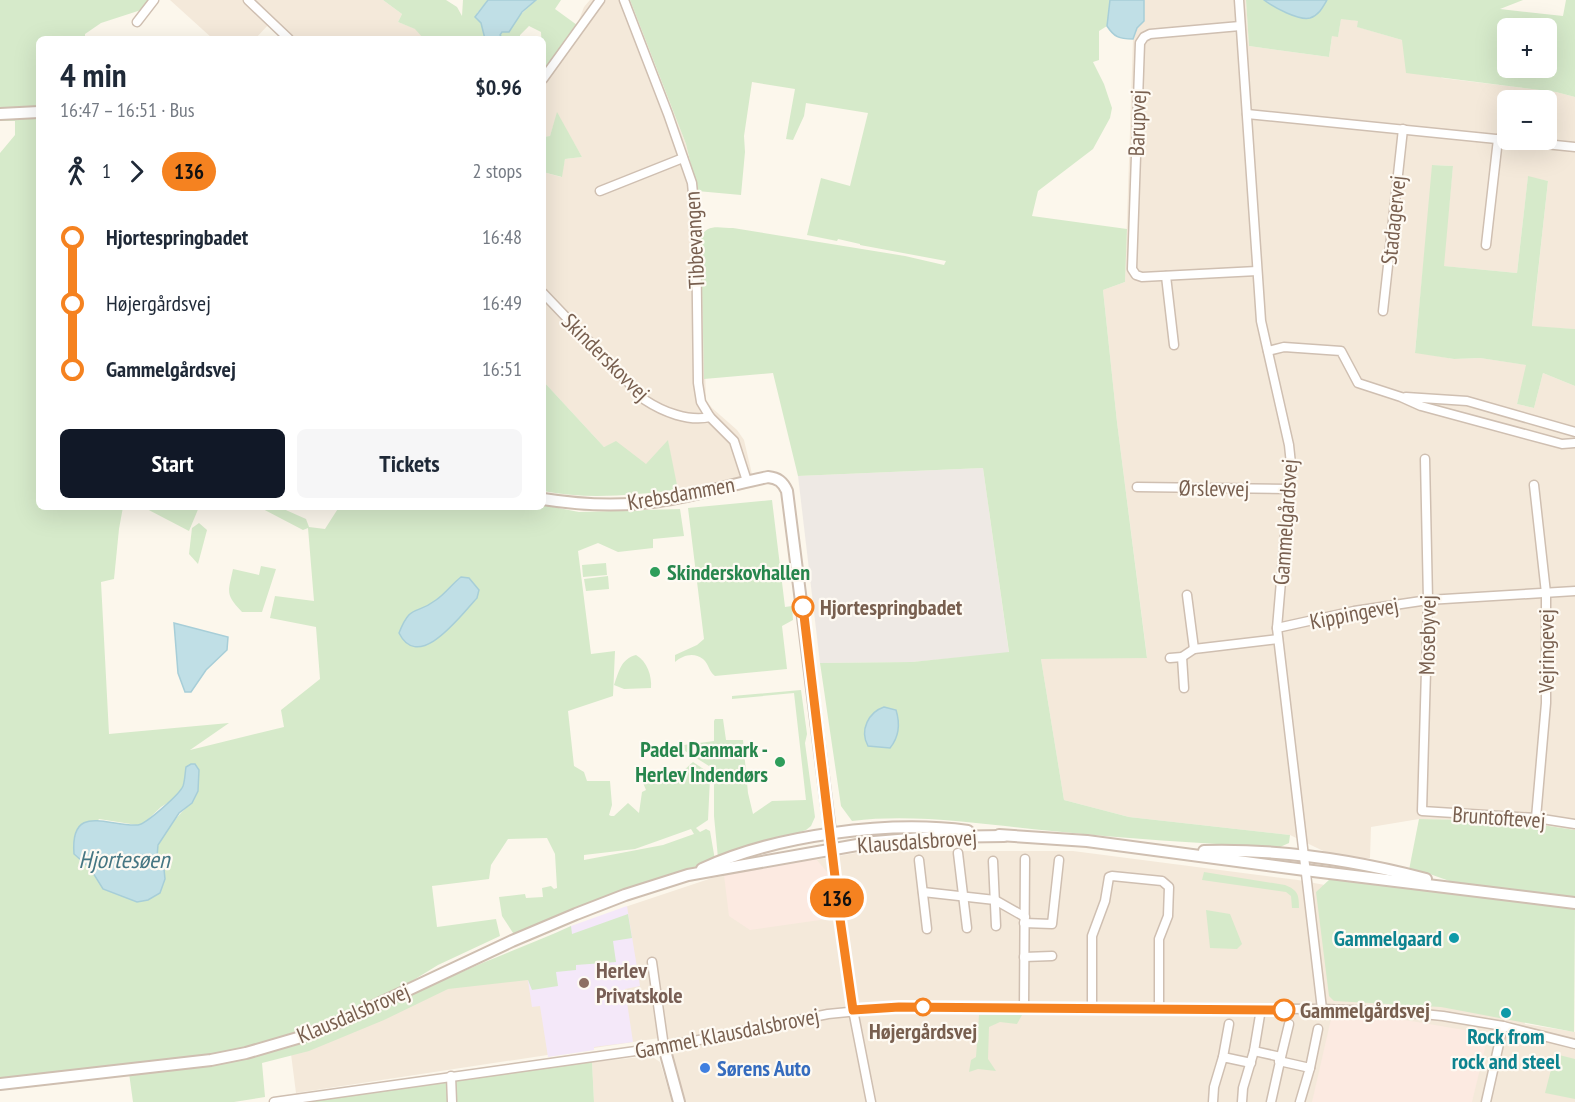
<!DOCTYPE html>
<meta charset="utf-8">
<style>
:root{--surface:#fff;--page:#f6f6f7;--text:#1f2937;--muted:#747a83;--accent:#111827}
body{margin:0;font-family:"PT Sans Narrow",sans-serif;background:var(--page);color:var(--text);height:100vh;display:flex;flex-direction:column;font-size:22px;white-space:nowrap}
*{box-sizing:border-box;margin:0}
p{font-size:20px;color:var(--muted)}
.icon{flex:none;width:33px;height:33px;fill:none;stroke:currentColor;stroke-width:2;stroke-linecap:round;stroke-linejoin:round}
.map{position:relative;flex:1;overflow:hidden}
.drawer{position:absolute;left:36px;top:36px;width:510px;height:474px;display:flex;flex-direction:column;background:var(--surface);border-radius:9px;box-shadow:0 6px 24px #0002}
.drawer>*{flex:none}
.badge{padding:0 12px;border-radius:20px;font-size:21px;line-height:39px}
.buttons{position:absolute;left:1497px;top:18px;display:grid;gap:12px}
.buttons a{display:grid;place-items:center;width:60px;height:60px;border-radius:9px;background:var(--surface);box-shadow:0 6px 24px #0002;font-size:30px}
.map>.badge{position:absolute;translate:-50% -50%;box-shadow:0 0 0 3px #fff}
.legs{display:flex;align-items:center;gap:9px;height:66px;padding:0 24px;font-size:20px}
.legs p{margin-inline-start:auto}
.headline{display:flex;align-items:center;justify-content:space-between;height:102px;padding:0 24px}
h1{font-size:33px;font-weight:700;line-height:45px}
.button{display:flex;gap:12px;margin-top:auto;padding:12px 24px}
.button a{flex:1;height:69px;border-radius:9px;background:var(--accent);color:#fff;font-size:24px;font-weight:700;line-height:69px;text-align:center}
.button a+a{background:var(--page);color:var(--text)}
ul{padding:0 24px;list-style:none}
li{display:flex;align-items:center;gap:21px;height:66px;font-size:22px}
li i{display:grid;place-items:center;width:9px;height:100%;margin:0 8px;background:currentColor}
li i::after{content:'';width:15px;height:15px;margin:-8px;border:4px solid;border-radius:50%;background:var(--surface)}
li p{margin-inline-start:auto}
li:first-child i{background:linear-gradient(#0000 50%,currentColor 0)}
li:last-child i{background:linear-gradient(currentColor 50%,#0000 0)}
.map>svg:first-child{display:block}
.residential{fill:#f4e9da;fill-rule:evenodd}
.commercial{fill:#fceae1}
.industrial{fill:#eee9e4}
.education{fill:#f4e8f9}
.green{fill:#d6eaca;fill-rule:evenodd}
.water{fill:#c0dfe6;stroke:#a7ced8;stroke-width:1.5}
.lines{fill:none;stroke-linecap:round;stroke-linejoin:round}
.minor-casing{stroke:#cfbfb1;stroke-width:11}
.tertiary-casing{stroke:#cfbfb1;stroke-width:14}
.minor{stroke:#fff;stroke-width:8}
.tertiary{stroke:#fff;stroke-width:10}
.line-1-casing{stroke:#fff;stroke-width:14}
.line-1{stroke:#f58220;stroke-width:9}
.leisure-dot{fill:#2e9e5b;stroke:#fefaf3;stroke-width:2}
.stop-1-dot{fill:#fff;stroke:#f58220;stroke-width:3}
.culture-dot{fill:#0f9aa8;stroke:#fefaf3;stroke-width:2}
.education-dot{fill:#8d6e63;stroke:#fefaf3;stroke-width:2}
.shop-dot{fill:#3f7fe0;stroke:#fefaf3;stroke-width:2}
.labels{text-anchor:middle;stroke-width:4.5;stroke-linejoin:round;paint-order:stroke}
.street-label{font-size:22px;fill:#785f4f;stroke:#fefaf3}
.leisure-label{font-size:22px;font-weight:bold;fill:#27864d;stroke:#fefaf3;text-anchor:start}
.stop-label{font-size:22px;font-weight:bold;fill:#785f4f;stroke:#fefaf3;text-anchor:start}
.culture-label{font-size:22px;font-weight:bold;fill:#0d838f;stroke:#fefaf3;text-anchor:end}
.education-label{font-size:22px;font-weight:bold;fill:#785e54;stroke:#fefaf3;text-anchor:start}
.shop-label{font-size:22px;font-weight:bold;fill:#366cbe;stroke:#fefaf3;text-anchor:start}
.water-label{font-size:24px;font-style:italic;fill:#457683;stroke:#fefaf3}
</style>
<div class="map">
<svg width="1575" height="1102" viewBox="0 0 1575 1102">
<rect width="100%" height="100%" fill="#fcf7ec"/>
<g class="residential">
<path d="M170,0H383L402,14L398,22L416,29L424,39H285L269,24L255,39H213Z"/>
<path d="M590,0H630L686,144L697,191L701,238L706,400L712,408L737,430L744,440L755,487L679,503L668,441L646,465L616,442L604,447L543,381V172L561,177L565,159L582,157L557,114L550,136L543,137V71L577,25L584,7Z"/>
<path d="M1144,0H1246L1249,46L1329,57L1332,36H1338L1341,18L1358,21V27L1402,40L1442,78L1556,92L1575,97V329L1532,327L1548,181L1528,177L1517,273L1443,266L1453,166L1433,165L1415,352L1454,359L1480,358L1527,365L1517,404L1534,408L1543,373L1575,386V830L1516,821L1419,819L1371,827L1370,858H1338L1290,835L1129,817L1064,800L1041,659L1147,657L1117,422L1103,290L1125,282L1133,39L1137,28L1144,21ZM1508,100H1546V140H1508Z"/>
<path d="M867,851H1073L1298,880L1496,917L1525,1024L1575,1032V1102H686L666,1037L296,1093L291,1054L628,906L712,878Z"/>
<path d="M651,1056L660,1062L672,1102H594L592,1062Z"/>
</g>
<g class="commercial">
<path d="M816,859L828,873L834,918L750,930L729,916L724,875Z"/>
<path d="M1331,1019L1405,1020L1482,1033L1486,1044L1472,1102H1312Z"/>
</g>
<path class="industrial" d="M983,468L1009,653L912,662L820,663L798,476Z"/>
<path class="education" d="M627,906L640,986L625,989L633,1042L594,1047V1050L548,1057L540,1006L532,1007L523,948L571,926Z"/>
<g class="green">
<path d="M0,0H149L141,10L101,23L85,34V39H39V507H123L119,529L114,579L101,582L109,734L229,723L190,750L284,727L281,710L320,679L316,627L270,618L275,596L314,601L308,528L303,530L259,507H279L306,519L309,527L325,529L339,507H543V505L579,512L680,509L684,536L653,539V548L618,552L598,543L578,551L591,654L615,651L613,696L568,711L574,766L584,772L587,781H610L612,805L609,815L611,816H614L628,803L639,813L642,792L646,790L641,778L653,777L654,782C673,781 679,775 693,762L708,772L710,778L708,820L696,828L700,832L706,829L710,831L715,860L614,894L515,936L502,916L499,897L525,894L526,898L543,897L542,888L551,886L554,889L557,888L555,854L547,838L508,839L491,865L489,879L432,886L437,927L496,919L500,936L438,965L363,1011L267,1052C334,1035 394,1000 457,974C495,957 534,943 571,926L572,934L628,914L632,938L613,941L616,962L576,965V970L556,972L558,986L532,990L528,980L448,989L384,1020L309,1051L262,1063L265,1097L234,1102H133L128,1066L0,1079V153L15,135V121H0ZM183,786L192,803C180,812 155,840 157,855C158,860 162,865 164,869L137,902L104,889L90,868L74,854L99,819L137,825L143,824L161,807L177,797ZM691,829L694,834L663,845L584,860V855L635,849Z"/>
<path d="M383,0H446L457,7L462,16L463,0H488L477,13L484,30L485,39H424L415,29L398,22L402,14Z"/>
<path d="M536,0H561L555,9L577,25L543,71L541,32L529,26L520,35V39H503L499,35Z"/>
<path d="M630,0H1110L1107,26L1099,31V60L1093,62L1104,84L1112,108L1110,118L1093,149L1038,191L1032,216L1127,229L1125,282L1103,290L1117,422L1147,658L1041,659L1064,800L1129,817L1290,835L1289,843L1280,847C1204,844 1128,839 1052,831C986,825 918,813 852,821L841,806L820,663L912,662L1009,652L983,468L798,476L773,373L704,379L701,238C706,223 720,228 733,228L905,256L944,265L946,261L860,245V244L838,239L837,241L807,235L821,178L850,186L868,113L806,103L804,116L793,140L786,139L795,89L752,82L744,136L745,152L741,195L697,191L686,144Z"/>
<path d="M1246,0H1523L1500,9L1563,16L1566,0H1575V97L1556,92L1406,73L1402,40L1357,27L1358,21L1341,19L1338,37L1332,36L1329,57L1249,46ZM1508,28H1546V68H1508Z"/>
<path d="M557,112L582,157L565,159L562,177L543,172V137L550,136Z"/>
<path d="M1432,165L1453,166L1444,266L1517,273L1528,176L1548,181L1532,326L1575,329V386L1543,373L1534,408L1517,404L1526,365L1480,358L1454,359L1415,353Z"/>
<path d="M543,381L604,447L616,441L646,464L668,440L678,490C632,495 588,500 543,491Z"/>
<path d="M772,500L785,607L792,606L793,620L782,626L787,669L715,676C709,672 709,664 703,659C694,652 683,655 675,662V655L697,645L704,639L688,508Z"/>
<path d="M143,507H199L189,531Z"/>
<path d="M199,523L207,530L198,564L189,554L192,528Z"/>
<path d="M606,563L607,575L583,577L582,565Z"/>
<path d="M261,566L276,569L262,612H242C225,594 228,593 233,569L259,575Z"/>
<path d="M608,576L609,589L586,591L584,579Z"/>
<path d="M636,655C647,661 652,676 651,688L624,689L614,685C619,671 621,659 636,655Z"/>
<path d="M801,690L807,734L805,743L815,817L811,826L806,830L718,858L714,816V776L709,766L685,751L684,745L714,741V721L715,719H723L726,740H743L748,793L753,814L772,801L806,800L794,693L732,699V696Z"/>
<path d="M1419,819L1516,821L1575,830V899L1458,884L1424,872L1409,870Z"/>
<path d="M1204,872L1285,885C1298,890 1299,895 1299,908H1292L1291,896L1286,892L1202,880Z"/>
<path d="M1330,879L1575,909L1574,1032L1441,1007L1334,1001L1329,996L1316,892Z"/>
<path d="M1206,910L1230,914L1242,944L1237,949L1210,948Z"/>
<path d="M979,1015H1022L1017,1024L1000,1022L989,1027L988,1059L996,1071L978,1069L969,1072L971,1060L976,1057Z"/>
<path d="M1555,1054L1575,1059V1099L1545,1093Z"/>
<path d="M592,1062L594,1102H302Z"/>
</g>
<g class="water">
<path d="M488,0H536L522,12L509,32H502L500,35L503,39H485L481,23L475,17Z"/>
<path d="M1110,0H1144V21L1137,28L1133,39C1119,39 1114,37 1107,26Z"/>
<path d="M1264,0H1327C1323,7 1319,15 1310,18C1299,21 1273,7 1264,0Z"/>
<path d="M461,577L469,578L479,590L477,598C461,615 419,673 399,633C411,603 415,616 436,600C445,594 452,584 461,577Z"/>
<path d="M174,623L228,637L227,650L206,670L191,692H185L178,673Z"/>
<path d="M884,707L896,710C900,723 899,737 890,748L868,746C859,730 869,712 884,707Z"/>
<path d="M191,764H195L199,770L198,791L192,803L179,813L158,845L157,857L164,869L165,879L160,893L148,900L137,902L103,889L90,868L74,854C70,802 108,827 138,825C146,824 180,794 183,786C185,780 185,773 186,767Z"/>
</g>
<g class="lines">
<defs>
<g id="minor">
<path d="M248,0L289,39"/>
<path d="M624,0L668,114L692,183L696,226L698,383L701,402L710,417L734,441L747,481"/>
<path d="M1239,0L1261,321L1289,445L1291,464L1277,628L1322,1009"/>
<path d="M137,22L154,0"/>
<path d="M1240,26L1150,34L1144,37L1140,43L1132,269L1136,275L1142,277L1257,271"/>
<path d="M543,79L600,0"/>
<path d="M1247,114L1575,147"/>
<path d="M600,191L683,158"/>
<path d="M1486,245L1498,139"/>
<path d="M1166,276L1174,345"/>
<path d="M543,293L645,400C663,412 689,422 710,417"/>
<path d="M1383,311L1403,129"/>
<path d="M1268,351L1284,347L1341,351L1358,383L1401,397L1421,406L1562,444L1575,443"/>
<path d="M1406,397L1467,401L1575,432"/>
<path d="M1425,459L1428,600L1422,811L1536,818L1575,824"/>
<path d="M1534,485L1546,593V703L1536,818"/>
<path d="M1137,487L1290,489"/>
<path d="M1187,595L1194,649"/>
<path d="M1277,628L1354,611L1428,600L1575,591"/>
<path d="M1182,657L1184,688"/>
<path d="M1170,658L1182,657L1194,649L1278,639"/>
<path d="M832,849L840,919L853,1010L871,1102"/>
<path d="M958,853L967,928"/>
<path d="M919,860L927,929"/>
<path d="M993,861L996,926"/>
<path d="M923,892L995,900L1025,917"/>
<path d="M1024,923L1052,924L1059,860"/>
<path d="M1024,957L1052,956"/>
<path d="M652,962L664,1047"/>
<path d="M1024,1008L1025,859"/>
<path d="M1092,1009V936L1105,901L1109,877L1112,876L1162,881L1169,887L1168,916L1159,939V1009"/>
<path d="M1254,1051L1281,1057L1271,1102"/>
<path d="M1223,1057L1229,1024"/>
<path d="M1281,1057L1289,1024"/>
<path d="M1279,1061L1310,1068L1300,1102"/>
<path d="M1310,1068L1318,1029"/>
<path d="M451,1076L452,1102"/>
<path d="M274,1102L664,1047L828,1014L899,1007L1322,1009L1403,1012L1443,1016L1503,1026L1575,1044"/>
<path d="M1213,1102L1214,1087L1223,1057L1251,1063"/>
<path d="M1242,1102L1243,1088L1254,1051L1261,1009"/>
<path d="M1486,1102L1503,1026"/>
</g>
<g id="tertiary">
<path d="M0,114L39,112"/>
<path d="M543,499C581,505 620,507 659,501C696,496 732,484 768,477C778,478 783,482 787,491L831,839"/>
<path d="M999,835L1087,841L1305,870L1575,903"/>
<path d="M1204,851C1279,849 1354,860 1426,879"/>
<path d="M702,869C775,835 889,820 968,831"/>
<path d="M664,1047L679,1102"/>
<path d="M0,1084L211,1060L246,1053L301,1037L342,1021L512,941L576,914L625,895L688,875L874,842L934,837L1004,836"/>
</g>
</defs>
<use href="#minor" class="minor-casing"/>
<use href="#tertiary" class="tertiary-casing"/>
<use href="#minor" class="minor"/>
<use href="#tertiary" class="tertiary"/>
</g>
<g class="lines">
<defs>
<path id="line-1" d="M803,607L840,919L853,1010L899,1007L1284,1010"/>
</defs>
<use href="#line-1" class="line-1-casing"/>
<use href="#line-1" class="line-1"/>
</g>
<g class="leisure-dot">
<circle cx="655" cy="572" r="6"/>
<circle cx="780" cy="762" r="6"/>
</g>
<g class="stop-1-dot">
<circle cx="803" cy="607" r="10"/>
<circle cx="923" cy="1007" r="8"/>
<circle cx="1284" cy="1010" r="10"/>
</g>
<g class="culture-dot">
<circle cx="1454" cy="938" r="6"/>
<circle cx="1506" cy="1013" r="6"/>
</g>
<circle class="education-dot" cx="584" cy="983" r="6"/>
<circle class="shop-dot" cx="705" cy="1068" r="6"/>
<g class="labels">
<g class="street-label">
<text transform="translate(1137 123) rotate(-88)" y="8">Barupvej</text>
<text transform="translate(1393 220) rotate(-84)" y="8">Stadagervej</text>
<text transform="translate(694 240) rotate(-93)" y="8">Tibbevangen</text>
<text transform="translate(606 357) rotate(45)" y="8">Skinderskovvej</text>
<text transform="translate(1214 488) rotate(1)" y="8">Ørslevvej</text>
<text transform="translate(681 493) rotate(-10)" y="8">Krebsdammen</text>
<text transform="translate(1285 522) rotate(-86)" y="8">Gammelgårdsvej</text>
<text transform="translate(1354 613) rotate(-11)" y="8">Kippingevej</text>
<text transform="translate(1427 635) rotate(-89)" y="8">Mosebyvej</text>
<text transform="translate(1546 651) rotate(-90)" y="8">Vejringevej</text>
<text transform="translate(1499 817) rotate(4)" y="8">Bruntoftevej</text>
<text transform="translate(917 841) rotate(-4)" y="8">Klausdalsbrovej</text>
<text transform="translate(353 1013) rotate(-23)" y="8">Klausdalsbrovej</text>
<text transform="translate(727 1033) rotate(-11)" y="8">Gammel Klausdalsbrovej</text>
</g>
<g class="leisure-label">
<text x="667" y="580">Skinderskovhallen</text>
<text x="768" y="757" text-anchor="end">Padel Danmark -<tspan x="768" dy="25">Herlev Indendørs</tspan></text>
</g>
<g class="stop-label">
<text x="820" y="615">Hjortespringbadet</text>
<text x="1300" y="1018">Gammelgårdsvej</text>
<text x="923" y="1039" text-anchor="middle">Højergårdsvej</text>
</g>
<g class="culture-label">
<text x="1442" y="946">Gammelgaard</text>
<text x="1506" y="1044" text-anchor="middle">Rock from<tspan x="1506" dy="25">rock and steel</tspan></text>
</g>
<g class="education-label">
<text x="596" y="978">Herlev<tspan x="596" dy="25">Privatskole</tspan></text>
</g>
<g class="shop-label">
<text x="717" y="1076">Sørens Auto</text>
</g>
<g class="water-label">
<text x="124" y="868">Hjortesøen</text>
</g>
</g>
</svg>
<div class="buttons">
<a>+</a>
<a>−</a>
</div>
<b class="badge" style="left:837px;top:898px;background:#f58220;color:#111">136</b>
<section class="drawer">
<div class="headline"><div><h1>4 min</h1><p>16:47 – 16:51 · Bus</p></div><b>$0.96</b></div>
<div class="legs"><svg class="icon" aria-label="walk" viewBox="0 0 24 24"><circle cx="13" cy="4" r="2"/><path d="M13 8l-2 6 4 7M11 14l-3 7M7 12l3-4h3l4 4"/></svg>1<svg class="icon" aria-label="forward" viewBox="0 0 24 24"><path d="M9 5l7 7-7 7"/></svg><b class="badge" style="background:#f58220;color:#111">136</b><p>2 stops</p></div>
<ul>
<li><i style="color:#f58220"></i><b>Hjortespringbadet</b><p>16:48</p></li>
<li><i style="color:#f58220"></i><span>Højergårdsvej</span><p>16:49</p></li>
<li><i style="color:#f58220"></i><b>Gammelgårdsvej</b><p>16:51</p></li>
</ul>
<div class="button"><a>Start</a><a>Tickets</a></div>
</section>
</div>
